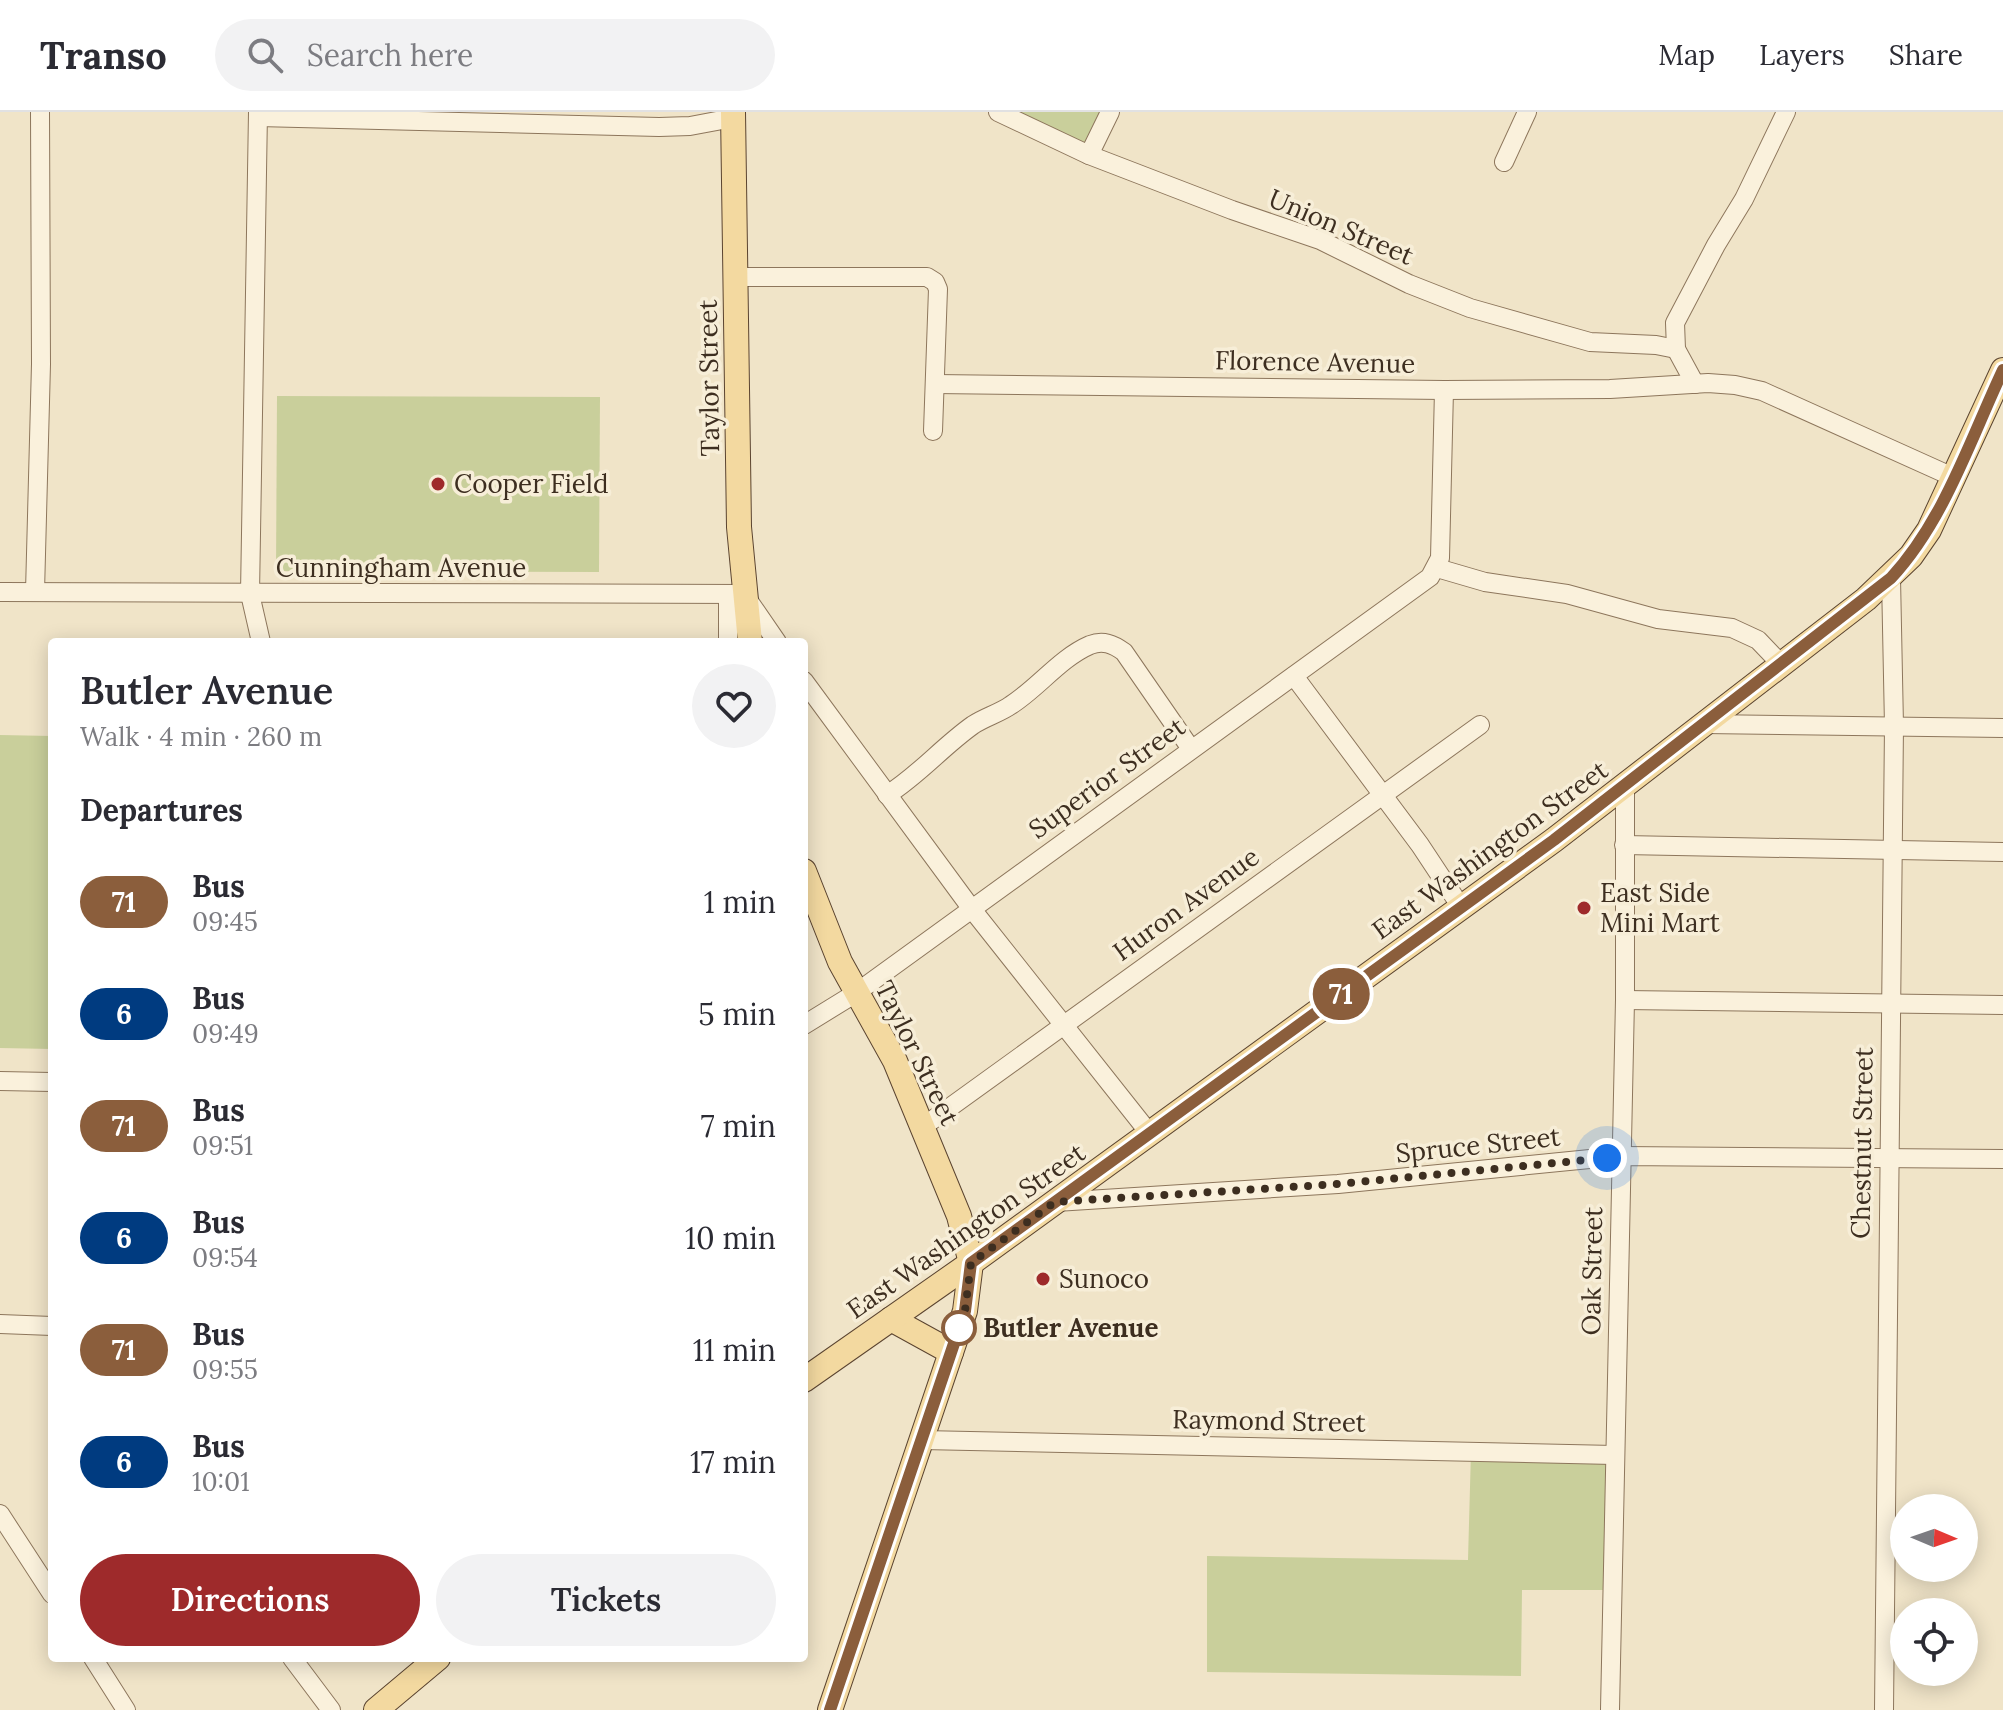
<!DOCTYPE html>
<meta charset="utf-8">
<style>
:root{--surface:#fff;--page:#f2f2f3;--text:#2b2b33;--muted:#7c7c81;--line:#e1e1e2;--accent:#9e2a2b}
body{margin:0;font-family:Lora,serif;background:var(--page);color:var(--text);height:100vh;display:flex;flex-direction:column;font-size:30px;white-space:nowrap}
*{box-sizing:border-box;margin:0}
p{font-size:26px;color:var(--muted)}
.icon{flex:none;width:44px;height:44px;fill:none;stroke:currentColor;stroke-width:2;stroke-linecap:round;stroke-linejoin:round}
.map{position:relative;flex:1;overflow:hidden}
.side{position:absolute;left:48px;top:526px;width:760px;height:1024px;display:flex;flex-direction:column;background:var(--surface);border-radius:8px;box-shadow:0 4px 20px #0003}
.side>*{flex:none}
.badge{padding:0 16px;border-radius:26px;font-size:28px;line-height:52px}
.needle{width:52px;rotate:92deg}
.tools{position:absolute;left:1890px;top:1382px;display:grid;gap:16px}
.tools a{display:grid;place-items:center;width:88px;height:88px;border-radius:50%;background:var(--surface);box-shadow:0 4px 20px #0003;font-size:40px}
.you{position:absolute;width:40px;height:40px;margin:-20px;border:6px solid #fff;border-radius:50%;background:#1a73e8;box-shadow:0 0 0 12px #1a73e833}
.map>.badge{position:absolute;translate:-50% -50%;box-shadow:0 0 0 4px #fff}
h2{padding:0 32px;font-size:30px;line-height:72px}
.round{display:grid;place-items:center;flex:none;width:84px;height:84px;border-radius:42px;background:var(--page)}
.head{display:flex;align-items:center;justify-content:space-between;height:136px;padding:0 32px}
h1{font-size:38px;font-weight:600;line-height:60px}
.action{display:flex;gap:16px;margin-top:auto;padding:16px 32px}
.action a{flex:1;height:92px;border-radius:48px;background:var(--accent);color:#fff;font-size:32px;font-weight:600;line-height:92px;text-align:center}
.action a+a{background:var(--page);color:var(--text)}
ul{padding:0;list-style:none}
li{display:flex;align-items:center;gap:24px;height:112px;padding:0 32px}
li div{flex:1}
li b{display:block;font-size:30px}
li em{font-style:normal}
li .badge{min-width:88px;font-weight:700;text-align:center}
header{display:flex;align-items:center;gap:48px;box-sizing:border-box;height:112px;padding:0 40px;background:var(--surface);border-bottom:2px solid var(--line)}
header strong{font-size:38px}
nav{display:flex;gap:44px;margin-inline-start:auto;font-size:28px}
.search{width:560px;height:72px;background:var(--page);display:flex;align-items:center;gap:20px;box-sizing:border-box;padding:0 28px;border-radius:44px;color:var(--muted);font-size:30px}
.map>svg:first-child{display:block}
.green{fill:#c9cf9b}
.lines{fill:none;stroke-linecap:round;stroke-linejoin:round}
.minor-casing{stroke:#8d765c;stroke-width:20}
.major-casing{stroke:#5b4430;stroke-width:26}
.minor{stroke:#faf1dc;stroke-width:18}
.major{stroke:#f3d9a0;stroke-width:24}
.line-casing{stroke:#fff;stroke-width:18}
.line{stroke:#8b5e3c;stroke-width:12}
.walk{stroke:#3d2e20;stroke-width:8;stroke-dasharray:0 14.4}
.poi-dot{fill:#9e2a2b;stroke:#f7eed8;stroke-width:3}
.stop-dot{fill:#fff;stroke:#8b5e3c;stroke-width:4}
.labels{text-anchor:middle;stroke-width:7;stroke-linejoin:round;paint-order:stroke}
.street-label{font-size:26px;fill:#3d2e20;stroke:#f7eed8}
.poi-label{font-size:26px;fill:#3d2e20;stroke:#f7eed8;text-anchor:start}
.stop-label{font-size:26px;font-weight:bold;fill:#3d2e20;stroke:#f7eed8;text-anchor:start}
</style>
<header>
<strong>Transo</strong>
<div class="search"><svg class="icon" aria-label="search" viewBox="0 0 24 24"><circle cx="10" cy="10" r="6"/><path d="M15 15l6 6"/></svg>Search here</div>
<nav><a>Map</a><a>Layers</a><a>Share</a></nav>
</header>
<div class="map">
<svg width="2003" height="1598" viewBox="0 0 2003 1598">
<rect width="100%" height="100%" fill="#f0e4c8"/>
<g class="green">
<path d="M998,0H1110L1089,43Z"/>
<path d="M277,284L600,285L599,460L276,459Z"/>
<path d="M0,623L52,624V937L0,936Z"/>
<path d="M1471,1339L1614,1343L1612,1478H1522L1521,1564L1207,1560V1444L1468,1448Z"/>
</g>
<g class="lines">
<defs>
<g id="minor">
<path d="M258,0L250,482L261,530"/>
<path d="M998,0L1089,43L1232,98L1320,128L1409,172L1470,196L1590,230L1656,233L1676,237"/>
<path d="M258,5L659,15L690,14L733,6"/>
<path d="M1089,43L1110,0"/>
<path d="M1504,50L1527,0"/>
<path d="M735,165H927L935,170L938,177L933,319"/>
<path d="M935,272L1444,278L1610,277L1708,271L1735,273L1762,279L1953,365"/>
<path d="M1695,272L1676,237L1675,211L1716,133L1744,87L1786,0"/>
<path d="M1437,456L1485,470L1567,482L1658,507L1732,516L1758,528L1781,552"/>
<path d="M0,480L744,482L777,530"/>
<path d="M35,480L41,252L40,0"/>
<path d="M728,482V530"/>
<path d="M1294,564L1420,733L1461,795"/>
<path d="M804,569L971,796L1150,1022"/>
<path d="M1704,612L2003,616"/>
<path d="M887,683C919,663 942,635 973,613C985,605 1000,601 1011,593C1038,576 1060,546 1090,533C1103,528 1113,532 1124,540L1191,637"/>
<path d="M1624,733L2003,740"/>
<path d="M1625,888L2003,893"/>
<path d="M804,913L856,881L1430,465L1440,446L1444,278"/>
<path d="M0,969L52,970"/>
<path d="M924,1014L1480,613"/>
<path d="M1056,1090L1338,1072L1620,1044L2003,1047"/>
<path d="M0,1212L52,1214"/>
<path d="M922,1328L1614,1343"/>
<path d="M0,1402L52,1482"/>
<path d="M93,1546L126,1598"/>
<path d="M292,1546L331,1598"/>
<path d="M1610,1598L1625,888V674"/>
<path d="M1884,1598L1894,614L1891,466"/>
</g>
<g id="major">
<path d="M733,0L739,415L750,530"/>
<path d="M804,759L840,850L895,949L959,1104L971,1151L965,1199L830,1598"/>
<path d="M891,1207L951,1240"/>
<path d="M804,1268L971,1151L1554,728L1866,487L1911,444L1929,418L2003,258"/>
<path d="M376,1598L438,1546"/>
</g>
</defs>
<use href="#minor" class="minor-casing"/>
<use href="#major" class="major-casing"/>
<use href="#minor" class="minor"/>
<use href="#major" class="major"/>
</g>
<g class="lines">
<defs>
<path id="line" d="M830,1598L965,1199L971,1151L1554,728L1891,466C1944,409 1970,328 2003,258"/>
</defs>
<use href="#line" class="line-casing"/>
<use href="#line" class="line"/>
<path class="walk" d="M959,1216L958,1220L965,1199L971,1151L1055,1090L1338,1072L1607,1046"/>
</g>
<g class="poi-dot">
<circle cx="438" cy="372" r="8"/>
<circle cx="1584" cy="796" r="8"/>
<circle cx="1043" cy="1167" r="8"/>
</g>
<circle class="stop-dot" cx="959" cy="1216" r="16"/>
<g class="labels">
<g class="street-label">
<text transform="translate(1341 115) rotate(23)" y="9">Union Street</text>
<text transform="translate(1315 250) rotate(1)" y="9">Florence Avenue</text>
<text transform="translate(709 266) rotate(-91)" y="9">Taylor Street</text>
<text x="401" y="465">Cunningham Avenue</text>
<text transform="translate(1107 666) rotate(-36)" y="9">Superior Street</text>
<text transform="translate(1490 738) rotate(-36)" y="9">East Washington Street</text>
<text transform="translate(1186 792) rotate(-36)" y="9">Huron Avenue</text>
<text transform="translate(917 941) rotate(64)" y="9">Taylor Street</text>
<text transform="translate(1862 1031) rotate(-89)" y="9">Chestnut Street</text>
<text transform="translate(1478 1033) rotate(-6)" y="9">Spruce Street</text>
<text transform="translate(966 1119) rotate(-35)" y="9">East Washington Street</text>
<text transform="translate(1592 1159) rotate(-89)" y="9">Oak Street</text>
<text transform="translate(1269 1309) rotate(1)" y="9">Raymond Street</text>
</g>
<g class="poi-label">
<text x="454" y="381">Cooper Field</text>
<text x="1600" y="790">East Side<tspan x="1600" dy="30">Mini Mart</tspan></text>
<text x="1059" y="1176">Sunoco</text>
</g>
<g class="stop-label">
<text x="983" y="1225">Butler Avenue</text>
</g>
</g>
</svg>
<div class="tools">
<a><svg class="needle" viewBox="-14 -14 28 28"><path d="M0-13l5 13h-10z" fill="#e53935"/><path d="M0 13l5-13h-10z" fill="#7c7c81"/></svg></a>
<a><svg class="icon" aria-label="locate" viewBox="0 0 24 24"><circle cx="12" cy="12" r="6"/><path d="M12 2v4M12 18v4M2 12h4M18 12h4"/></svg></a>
</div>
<div class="you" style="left:1607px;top:1046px"></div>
<b class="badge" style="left:1341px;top:882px;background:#8b5e3c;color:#fff">71</b>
<section class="side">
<div class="head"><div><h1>Butler Avenue</h1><p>Walk · 4 min · 260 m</p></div><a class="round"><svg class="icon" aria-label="heart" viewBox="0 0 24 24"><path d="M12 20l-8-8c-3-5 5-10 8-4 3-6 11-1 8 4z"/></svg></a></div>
<h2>Departures</h2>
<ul>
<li><span class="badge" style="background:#8b5e3c;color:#fff">71</span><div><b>Bus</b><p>09:45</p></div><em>1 min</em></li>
<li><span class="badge" style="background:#003b80;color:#fff">6</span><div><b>Bus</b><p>09:49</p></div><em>5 min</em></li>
<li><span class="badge" style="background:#8b5e3c;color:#fff">71</span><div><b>Bus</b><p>09:51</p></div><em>7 min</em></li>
<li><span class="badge" style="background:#003b80;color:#fff">6</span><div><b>Bus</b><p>09:54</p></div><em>10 min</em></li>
<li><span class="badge" style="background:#8b5e3c;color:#fff">71</span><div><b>Bus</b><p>09:55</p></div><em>11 min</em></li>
<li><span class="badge" style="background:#003b80;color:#fff">6</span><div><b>Bus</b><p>10:01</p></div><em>17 min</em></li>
</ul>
<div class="action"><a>Directions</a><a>Tickets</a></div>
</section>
</div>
